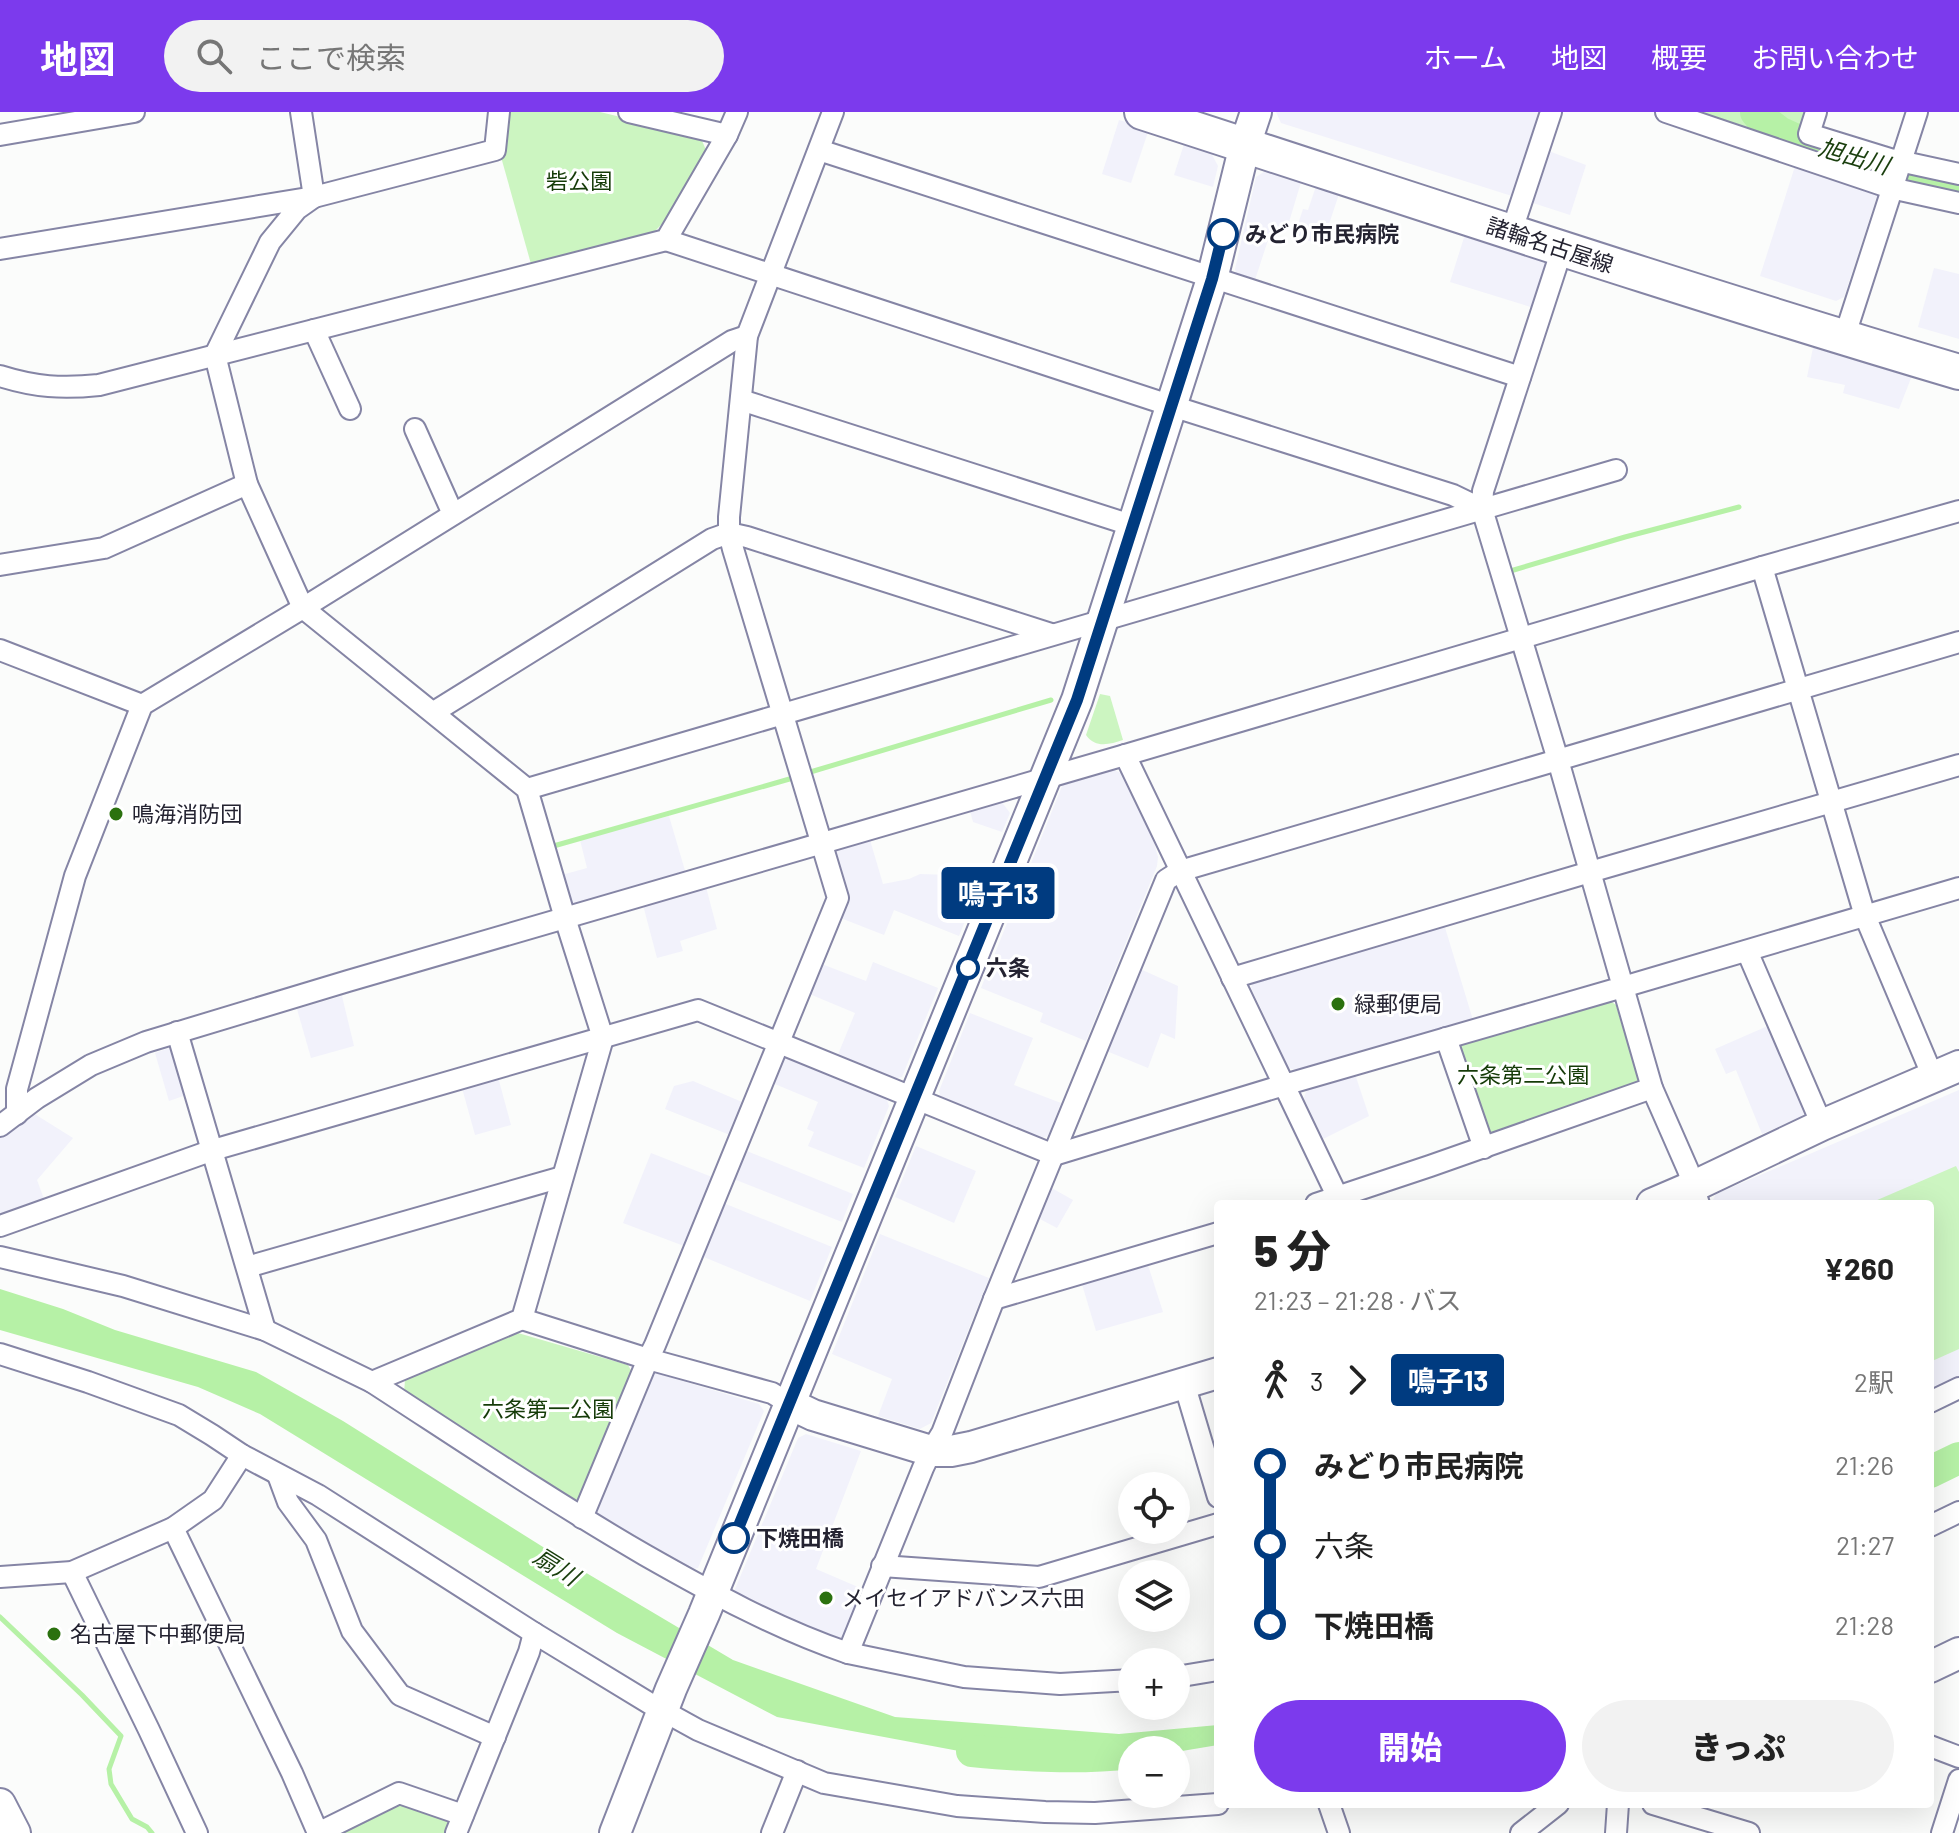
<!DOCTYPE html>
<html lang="ja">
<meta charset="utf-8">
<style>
:root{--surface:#fff;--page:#f2f2f2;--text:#222;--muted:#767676;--accent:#7c3aed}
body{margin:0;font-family:Barlow,"Noto Sans JP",sans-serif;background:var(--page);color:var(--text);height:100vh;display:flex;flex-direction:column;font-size:30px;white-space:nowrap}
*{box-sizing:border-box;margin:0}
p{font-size:26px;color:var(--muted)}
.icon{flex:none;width:44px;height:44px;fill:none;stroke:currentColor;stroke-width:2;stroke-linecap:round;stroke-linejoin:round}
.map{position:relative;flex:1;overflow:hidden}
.details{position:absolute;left:1214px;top:1088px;width:720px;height:608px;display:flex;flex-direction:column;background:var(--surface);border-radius:8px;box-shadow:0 8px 32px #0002}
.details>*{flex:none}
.badge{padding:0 16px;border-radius:6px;font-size:28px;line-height:52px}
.controls{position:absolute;left:1118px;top:1360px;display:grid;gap:16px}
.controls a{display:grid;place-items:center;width:72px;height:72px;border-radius:50%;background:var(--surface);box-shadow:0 8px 32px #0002;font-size:40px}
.map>.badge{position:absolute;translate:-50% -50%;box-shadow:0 0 0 4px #fff}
.legs{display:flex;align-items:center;gap:12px;height:88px;padding:0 40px;font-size:26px}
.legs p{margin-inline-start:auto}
.summary{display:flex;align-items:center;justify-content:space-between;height:136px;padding:0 40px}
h1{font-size:44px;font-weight:800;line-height:60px}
.button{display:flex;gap:16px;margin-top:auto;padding:16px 40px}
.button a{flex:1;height:92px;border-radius:48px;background:var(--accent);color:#fff;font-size:32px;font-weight:800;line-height:92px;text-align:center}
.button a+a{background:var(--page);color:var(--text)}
ul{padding:0 40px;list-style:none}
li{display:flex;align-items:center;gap:28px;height:80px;font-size:30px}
li i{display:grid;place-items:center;width:12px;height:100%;margin:0 10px;background:currentColor}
li i::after{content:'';width:20px;height:20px;margin:-10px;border:6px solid;border-radius:50%;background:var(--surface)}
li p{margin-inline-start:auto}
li:first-child i{background:linear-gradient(#0000 50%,currentColor 0)}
li:last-child i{background:linear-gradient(currentColor 50%,#0000 0)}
header{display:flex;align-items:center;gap:48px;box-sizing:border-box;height:112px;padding:0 40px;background:var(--accent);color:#fff}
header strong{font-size:38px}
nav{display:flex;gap:44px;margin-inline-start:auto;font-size:28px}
.search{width:560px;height:72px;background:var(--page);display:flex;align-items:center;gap:20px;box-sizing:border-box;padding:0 28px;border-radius:44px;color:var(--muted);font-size:30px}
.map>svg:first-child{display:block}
.built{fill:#f2f2fb}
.green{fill:#ccf5c1}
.water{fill:#b6f1a6}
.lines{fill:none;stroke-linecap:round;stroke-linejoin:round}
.stream{stroke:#b6f1a6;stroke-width:5}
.river{stroke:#b6f1a6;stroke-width:32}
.street-casing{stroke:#8585a5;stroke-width:24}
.secondary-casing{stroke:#8585a5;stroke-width:34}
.primary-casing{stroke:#8585a5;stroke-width:38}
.street{stroke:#fff;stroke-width:20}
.secondary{stroke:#fff;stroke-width:30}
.primary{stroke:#fff;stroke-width:34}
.line-1-casing{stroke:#fff;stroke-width:18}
.line-1{stroke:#003b80;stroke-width:12}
.stop-1-dot{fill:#fff;stroke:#003b80;stroke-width:4}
.poi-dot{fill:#2b710f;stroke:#fff;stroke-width:3}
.labels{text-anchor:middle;stroke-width:6;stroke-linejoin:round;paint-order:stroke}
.park-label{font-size:22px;fill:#153b08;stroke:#fff}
.stop-label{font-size:22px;font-weight:bold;fill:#242331;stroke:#fff;text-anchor:start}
.street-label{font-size:22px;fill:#242331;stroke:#fff}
.poi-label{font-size:22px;fill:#242331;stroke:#fff;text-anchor:start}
.water-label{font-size:24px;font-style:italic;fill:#1a3f0e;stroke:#fff}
</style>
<header>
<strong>地図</strong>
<div class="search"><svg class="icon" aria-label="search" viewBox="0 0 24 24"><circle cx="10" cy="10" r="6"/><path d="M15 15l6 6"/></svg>ここで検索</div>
<nav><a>ホーム</a><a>地図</a><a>概要</a><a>お問い合わせ</a></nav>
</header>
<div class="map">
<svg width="1959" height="1721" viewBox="0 0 1959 1721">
<rect width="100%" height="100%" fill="#fbfcfb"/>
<g class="built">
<path d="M1276,0H1543L1515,85L1281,11Z"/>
<path d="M1119,8L1149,17L1131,71L1102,62Z"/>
<path d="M1185,29L1209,37L1218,54L1213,75L1174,63Z"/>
<path d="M1546,38L1586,53L1570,103L1530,90Z"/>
<path d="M1796,51L1873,76L1877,84L1844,185L1836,189L1760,164Z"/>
<path d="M1270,56L1302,67L1286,120L1272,116L1253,174L1238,169L1235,157L1256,65Z"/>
<path d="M1317,71L1340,79L1322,133L1294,124L1303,97L1308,98Z"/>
<path d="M1466,119L1540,143L1547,154L1534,196L1450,170Z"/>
<path d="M1934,156L1959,162V227L1918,215Z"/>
<path d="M1814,231L1913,261L1899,297L1843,281L1845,273L1807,265Z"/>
<path d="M1109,656L1121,661L1153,727L1158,745L1157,754L1086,929L1040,910L1043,901L981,876L1062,674L1069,669Z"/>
<path d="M1001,689L1010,701L1002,720L973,710L970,699Z"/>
<path d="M669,704L686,762L572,796L558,764L587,756L580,728Z"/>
<path d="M870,728L883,772L909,767L920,762L951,763L979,774L959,824L894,798L884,823L838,805L833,744L837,737Z"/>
<path d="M706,775L717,817L680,829L683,839L657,846L643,793Z"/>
<path d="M1444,812L1473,908L1297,959L1289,956L1251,876L1253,868Z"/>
<path d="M873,850L938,876L902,965L893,967L837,945L855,901L807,881L819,851L866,869Z"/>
<path d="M1138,856L1178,874L1175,927L1161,921L1148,956L1104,938Z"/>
<path d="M342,884L354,934L311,946L297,897Z"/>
<path d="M970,901L1033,926L1014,973L1061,991L1048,1024L1038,1027L941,987L939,979Z"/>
<path d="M1770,913L1806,996L1803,1004L1762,1022L1736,958L1726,962L1715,937Z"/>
<path d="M169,936L177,940L189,982L169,989L155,941Z"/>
<path d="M789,944L886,985L889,994L864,1056L808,1034L814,1020L807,1017L818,990L770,970L779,948Z"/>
<path d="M1355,962L1369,1004L1323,1027L1304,986L1307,977Z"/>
<path d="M498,965L511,1013L475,1023L462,976Z"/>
<path d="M693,969L742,990L730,1023L665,997L674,974Z"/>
<path d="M1959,978V1267L1930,1281V1092H1711L1716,1082Z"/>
<path d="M33,1001L73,1026L37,1068L44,1087L0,1103V1024Z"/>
<path d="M916,1034L976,1059L954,1111L895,1085Z"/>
<path d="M742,1037L853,1082L842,1110L731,1066Z"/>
<path d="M651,1041L712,1065L684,1134L623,1111Z"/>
<path d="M1048,1074L1073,1088L1057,1116L1036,1105Z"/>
<path d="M721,1090L832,1135L810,1189L699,1143Z"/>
<path d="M880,1122L989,1166L931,1311L920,1317L878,1304L892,1267L832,1242Z"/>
<path d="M1147,1150L1163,1200L1096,1219L1081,1169Z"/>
<path d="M656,1261L759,1292L764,1299L698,1456L688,1458L598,1404L594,1396L649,1264Z"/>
<path d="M806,1322L861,1339L816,1457L865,1478L846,1526L836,1529L733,1482L798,1326Z"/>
</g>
<g class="green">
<path d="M506,0H600L700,24L706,38L663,111L653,121L531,152L501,45Z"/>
<path d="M1685,0H1811L1798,38Z"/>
<path d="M1100,582L1110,584L1123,628C1110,632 1096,637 1086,623Z"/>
<path d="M1609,888L1616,893L1638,967L1635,974L1492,1024L1484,1020L1456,939L1460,932Z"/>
<path d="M1956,1054L1959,1060V1237L1930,1250V1092H1868Z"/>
<path d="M518,1221L628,1253L632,1260L581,1386L573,1389L404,1281L405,1268Z"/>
<path d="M401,1690L447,1704L449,1712L445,1721H340Z"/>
</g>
<path class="water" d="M0,1177L63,1197L115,1218L256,1260L343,1309L551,1440L733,1548L895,1605L1119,1622L1218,1613V1633L1176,1640V1638H1132L1131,1647L959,1639L777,1605L617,1521L260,1302L198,1275L0,1218Z"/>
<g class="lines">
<g class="stream">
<path d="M1507,460L1625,425L1739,395"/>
<path d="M807,661L1051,588"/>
<path d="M550,735L793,666"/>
<path d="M0,1505L82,1583L121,1624L109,1657L111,1672L132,1707L147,1715L152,1721"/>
</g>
<g class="river">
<path d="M1756,0L1761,6L1779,20L1801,30L1884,57L1959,76"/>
<path d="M1930,1360L1959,1346"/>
<path d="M972,1639C1025,1644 1078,1647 1132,1641"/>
</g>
<defs>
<g id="street">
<path d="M301,0L314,85L495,38L499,0"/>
<path d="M629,0L727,23"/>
<path d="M1666,0L1891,76L1959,91"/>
<path d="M1816,0L1809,22L1890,47L1959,62"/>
<path d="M0,23L134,0"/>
<path d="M819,38L1520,265"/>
<path d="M1517,103L1551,0"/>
<path d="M666,128L1172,294L1453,383L1482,397"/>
<path d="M0,137L314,85L297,97L270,130L215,243L247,372L303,496L527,677L565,806L603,926L522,1207L372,1270C463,1329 552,1389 645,1443C710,1480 777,1517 848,1541"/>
<path d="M314,218L350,297"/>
<path d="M1844,226L1917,0"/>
<path d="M0,264C35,275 62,277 99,273L666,128L727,23L737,0"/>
<path d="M741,288L1134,414"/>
<path d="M415,317L453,402"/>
<path d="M0,453L104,436L247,372"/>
<path d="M1762,455L1865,804L1933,965"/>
<path d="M0,538L142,593"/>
<path d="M434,600L712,427L729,421L747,425L1051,522"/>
<path d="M1125,643L1284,973L1623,875L1558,648L1482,397L1483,379L1562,137"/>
<path d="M527,677L1616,358"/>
<path d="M1747,839L1822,1013"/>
<path d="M1232,866L1590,760L1959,653"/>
<path d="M177,920L265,1218"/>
<path d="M1446,926L1484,1036"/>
<path d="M17,1002V977L75,764L142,593L303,496L732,229L747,224"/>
<path d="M0,1014L37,986L91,953L146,930L348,869L1125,643L1762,455L1959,399"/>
<path d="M1316,1092L1430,1054L1652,976"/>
<path d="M1699,1092L1688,1058L1652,976L1623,875L1959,776"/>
<path d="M0,1114L213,1038L698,898L1054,1043L1284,973L1341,1092"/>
<path d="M0,1145L123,1174L265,1218L372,1270"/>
<path d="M247,1155L562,1065"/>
<path d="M994,1187L1218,1121"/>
<path d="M522,1207L648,1247L772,1281L790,1292"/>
<path d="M0,1242L88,1270L179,1303L212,1323L242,1343L318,1383L534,1521L649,1591L698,1618L824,1671L957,1694L1045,1700L1095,1701L1218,1692"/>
<path d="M1184,1271L1218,1385"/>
<path d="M1930,1290L1959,1276"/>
<path d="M278,1363L288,1390L316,1428L352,1519L400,1583L495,1625"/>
<path d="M582,1406L648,1247L655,1233L838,786L733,437L729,421V405L747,224L833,0"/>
<path d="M1930,1414L1959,1400"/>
<path d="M173,1416L292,1661L318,1721"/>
<path d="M882,1454L1039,1465L1218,1412"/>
<path d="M72,1460L149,1618L197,1721"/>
<path d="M0,1465L72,1460L173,1416L213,1388L242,1343"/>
<path d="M1176,1565L1218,1558"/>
<path d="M1132,1568L1060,1572L964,1565L848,1541L923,1356L931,1339L942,1321L994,1187L1166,768L1180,759L1959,530"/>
<path d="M1930,1634L1959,1645"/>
<path d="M1329,1692L1339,1721"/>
<path d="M1653,1692L1749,1721"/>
<path d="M318,1721L399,1681L463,1703"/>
<path d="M456,1721L529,1540L534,1521"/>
<path d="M772,1721L797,1659"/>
<path d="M1521,1721L1558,1692"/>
<path d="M1616,1721L1618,1692"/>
<path d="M1942,1721L1959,1668"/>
</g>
<g id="secondary">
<path d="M1652,1092L1694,1074L1822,1013L1959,954"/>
<path d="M790,1292L813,1303L931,1339H951L971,1335L1218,1261"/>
<path d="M1930,1555L1959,1541"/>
<path d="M0,1692L15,1721"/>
<path d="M615,1721L671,1577L704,1502L1077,588L1212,167L1245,33L1256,0"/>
</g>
<path id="primary" d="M1142,0C1414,88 1685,179 1959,260"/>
</defs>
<use href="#street" class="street-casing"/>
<use href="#secondary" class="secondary-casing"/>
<use href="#primary" class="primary-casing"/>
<use href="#street" class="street"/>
<use href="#secondary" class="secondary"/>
<use href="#primary" class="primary"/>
</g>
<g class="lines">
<defs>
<path id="line-1" d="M734,1426L1077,588L1212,167L1223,122"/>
</defs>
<use href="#line-1" class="line-1-casing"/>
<use href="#line-1" class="line-1"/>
</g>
<g class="stop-1-dot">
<circle cx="1223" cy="122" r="14"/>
<circle cx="968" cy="856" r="10"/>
<circle cx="734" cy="1426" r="14"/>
</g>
<g class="poi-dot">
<circle cx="116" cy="702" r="8"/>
<circle cx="1338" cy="892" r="8"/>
<circle cx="826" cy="1486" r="8"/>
<circle cx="54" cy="1522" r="8"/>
</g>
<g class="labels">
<g class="park-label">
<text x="579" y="77">砦公園</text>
<text x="1523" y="971">六条第二公園</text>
<text x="548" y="1305">六条第一公園</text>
</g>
<g class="stop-label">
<text x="1245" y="130">みどり市民病院</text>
<text x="986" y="864">六条</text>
<text x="756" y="1434">下焼田橋</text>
</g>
<g class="street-label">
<text transform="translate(1550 133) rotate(18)" y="8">諸輪名古屋線</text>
</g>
<g class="poi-label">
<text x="132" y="710">鳴海消防団</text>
<text x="1354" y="900">緑郵便局</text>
<text x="842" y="1494">メイセイアドバンス六田</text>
<text x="70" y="1530">名古屋下中郵便局</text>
</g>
<g class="water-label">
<text transform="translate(1854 45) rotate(16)" y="8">旭出川</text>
<text transform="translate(556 1455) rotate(32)" y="8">扇川</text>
</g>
</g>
</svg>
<div class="controls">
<a><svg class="icon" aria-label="locate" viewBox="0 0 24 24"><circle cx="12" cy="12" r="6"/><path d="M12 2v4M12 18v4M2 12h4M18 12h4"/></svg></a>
<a><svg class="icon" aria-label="layers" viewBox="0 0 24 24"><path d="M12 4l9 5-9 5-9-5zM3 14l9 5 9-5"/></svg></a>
<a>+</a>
<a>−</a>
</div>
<b class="badge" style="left:998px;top:781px;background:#003b80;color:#fff">鳴子13</b>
<section class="details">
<div class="summary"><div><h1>5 分</h1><p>21:23 – 21:28 · バス</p></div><b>¥260</b></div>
<div class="legs"><svg class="icon" aria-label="walk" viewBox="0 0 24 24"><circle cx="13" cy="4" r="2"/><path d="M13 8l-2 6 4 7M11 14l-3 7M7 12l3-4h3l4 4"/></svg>3<svg class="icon" aria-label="forward" viewBox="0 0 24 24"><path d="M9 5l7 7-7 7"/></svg><b class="badge" style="background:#003b80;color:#fff">鳴子13</b><p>2駅</p></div>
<ul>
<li><i style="color:#003b80"></i><b>みどり市民病院</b><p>21:26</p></li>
<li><i style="color:#003b80"></i><span>六条</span><p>21:27</p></li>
<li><i style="color:#003b80"></i><b>下焼田橋</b><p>21:28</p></li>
</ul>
<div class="button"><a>開始</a><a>きっぷ</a></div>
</section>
</div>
